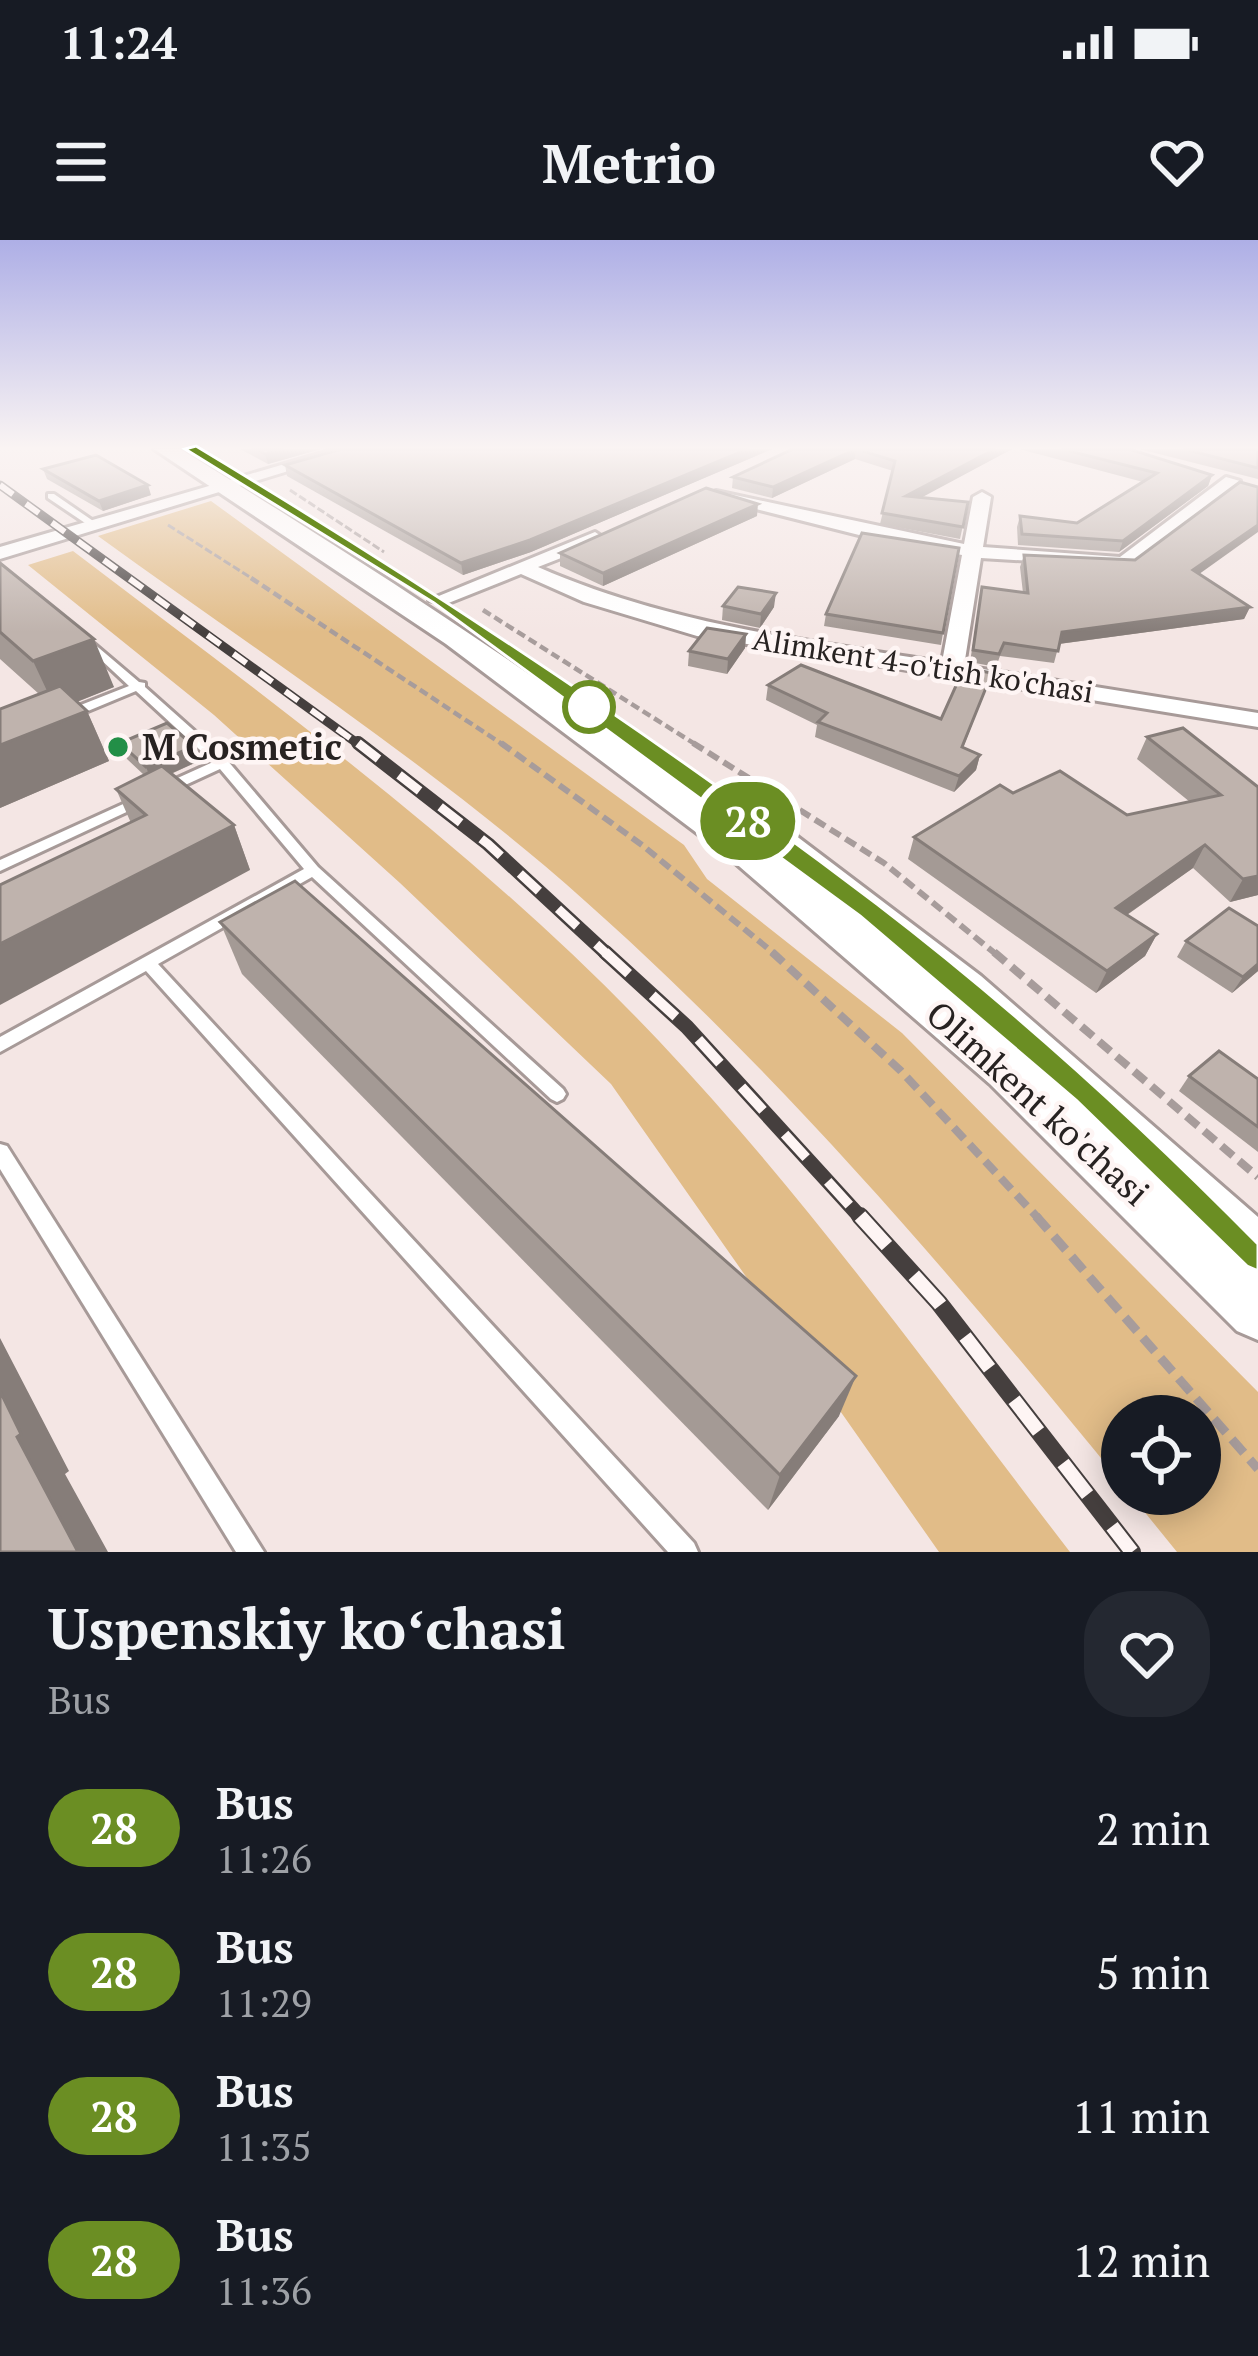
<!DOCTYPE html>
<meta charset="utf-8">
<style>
:root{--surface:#171b24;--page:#242831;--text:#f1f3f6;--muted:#9ea1a6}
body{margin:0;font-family:"PT Serif",serif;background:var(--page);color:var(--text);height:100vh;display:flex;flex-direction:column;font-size:45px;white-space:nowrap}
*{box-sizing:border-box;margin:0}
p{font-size:39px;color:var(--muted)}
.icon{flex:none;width:66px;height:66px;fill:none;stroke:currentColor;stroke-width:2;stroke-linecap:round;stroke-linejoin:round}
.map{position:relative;height:1312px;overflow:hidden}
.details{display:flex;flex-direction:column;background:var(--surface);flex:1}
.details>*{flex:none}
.badge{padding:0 24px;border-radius:39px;font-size:42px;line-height:78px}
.controls{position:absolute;left:1101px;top:1155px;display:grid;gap:24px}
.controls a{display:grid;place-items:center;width:120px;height:120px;border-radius:50%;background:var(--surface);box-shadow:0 6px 30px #0003;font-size:60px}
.map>.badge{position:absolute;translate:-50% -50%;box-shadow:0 0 0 6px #fff}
.round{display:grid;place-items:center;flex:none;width:126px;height:126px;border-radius:48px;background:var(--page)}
.head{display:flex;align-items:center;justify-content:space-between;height:204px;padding:0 48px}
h1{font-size:57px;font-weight:700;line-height:90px}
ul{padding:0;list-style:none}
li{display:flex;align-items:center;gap:36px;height:144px;padding:0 48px}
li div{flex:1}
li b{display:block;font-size:45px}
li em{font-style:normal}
li .badge{min-width:132px;font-weight:700;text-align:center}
.status{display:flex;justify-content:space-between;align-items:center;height:84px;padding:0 60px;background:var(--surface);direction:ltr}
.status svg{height:33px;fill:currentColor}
header{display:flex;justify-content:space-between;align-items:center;height:156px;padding:0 48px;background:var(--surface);font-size:54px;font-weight:700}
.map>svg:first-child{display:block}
.green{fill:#e1bc88}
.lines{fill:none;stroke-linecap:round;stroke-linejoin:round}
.lane-casing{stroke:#a79a98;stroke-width:6}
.street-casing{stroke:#a79a98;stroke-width:6}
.secondary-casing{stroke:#a79a98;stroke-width:6}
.path-far4{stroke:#a79c9b;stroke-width:3;stroke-dasharray:8 3;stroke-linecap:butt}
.path-far3{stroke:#a79c9b;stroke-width:4.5;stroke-dasharray:9 4.5;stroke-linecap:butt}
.path-far2{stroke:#a79c9b;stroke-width:6;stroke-dasharray:12 6;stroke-linecap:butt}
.path-far1{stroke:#a79c9b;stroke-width:8;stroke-dasharray:15 8;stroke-linecap:butt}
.path{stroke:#a79c9b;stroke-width:9;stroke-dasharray:18 9;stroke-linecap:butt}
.lane{fill:#fff;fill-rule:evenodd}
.street{fill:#fff;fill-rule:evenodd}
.secondary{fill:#fff;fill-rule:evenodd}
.rail-far3-casing{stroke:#453f3e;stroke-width:9}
.rail-far2-casing{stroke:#453f3e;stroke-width:14}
.rail-far1-casing{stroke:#453f3e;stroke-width:15}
.rail-casing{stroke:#453f3e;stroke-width:18}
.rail-far3{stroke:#fef5f4;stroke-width:6;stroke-dasharray:16;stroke-linecap:butt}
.rail-far2{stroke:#fef5f4;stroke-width:9;stroke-dasharray:26;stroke-linecap:butt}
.rail-far1{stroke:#fef5f4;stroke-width:10;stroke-dasharray:32;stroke-linecap:butt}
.rail{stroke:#fef5f4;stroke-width:14;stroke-dasharray:40;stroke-linecap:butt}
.wall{fill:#a49a95}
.shaded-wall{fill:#867d79}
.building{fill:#bfb3ad;stroke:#867d79;stroke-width:3}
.line{fill:#6b8e23;stroke:#fff;stroke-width:3}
.stop-dot{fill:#fff;stroke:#6b8e23;stroke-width:6}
.poi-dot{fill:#228f47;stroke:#fef5f4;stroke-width:4.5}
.labels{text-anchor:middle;stroke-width:9;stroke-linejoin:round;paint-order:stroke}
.far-street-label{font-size:30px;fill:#272221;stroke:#fef5f4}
.poi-label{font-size:36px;font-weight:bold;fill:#272221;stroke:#fef5f4;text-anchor:start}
.street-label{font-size:36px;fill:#272221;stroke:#fef5f4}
</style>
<div class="status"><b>11:24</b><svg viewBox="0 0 49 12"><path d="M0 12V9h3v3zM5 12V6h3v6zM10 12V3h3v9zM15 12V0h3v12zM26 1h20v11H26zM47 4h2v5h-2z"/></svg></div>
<header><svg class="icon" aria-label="menu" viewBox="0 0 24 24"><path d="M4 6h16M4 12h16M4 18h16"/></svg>Metrio<svg class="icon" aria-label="heart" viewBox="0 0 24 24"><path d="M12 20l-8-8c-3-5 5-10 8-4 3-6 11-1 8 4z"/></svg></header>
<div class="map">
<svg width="1258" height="1312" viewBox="0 0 1258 1312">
<rect width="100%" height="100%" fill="#f4e6e4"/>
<g class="green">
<path d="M211,261L684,605L707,639L902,793L1258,1152V1312H1177L1130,1254H1200V1176H1122V1244C944,1025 760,810 545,626C404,507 247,404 98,296Z"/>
<path d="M73,311C277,466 483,615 659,801C809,960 937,1139 1070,1312H939L611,844L400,643L214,475L28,325Z"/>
</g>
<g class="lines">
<defs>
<g id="lane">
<path d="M48,254H54L99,285L91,287L48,258Z"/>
<path d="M86,397L139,442L145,443V447L227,520L318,627L563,849L566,854L563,859L557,862L551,859L312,637L158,724L694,1303L698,1312H668L146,731L0,812V797L304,629L220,529L170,552H160L158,549L160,546L213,522L136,451L71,478H63V472L129,446L82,402L81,400Z"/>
<path d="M143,555L148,556L150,559L148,562L0,631V620Z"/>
<path d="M0,904L7,906L264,1312H236L0,929Z"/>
</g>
<g id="street">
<path d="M336,209H360L0,319V307Z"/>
<path d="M1226,237L1240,241L1131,327L981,318L964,426L1258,473V487L697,396L584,362L521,334L446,364L429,360L595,292L604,298L602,302L538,327C668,384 803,400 942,422L962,315L871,298L716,259V251L964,304L973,257L982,252L991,257L983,307L1120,317Z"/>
</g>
<path id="secondary" d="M154,209H180C378,330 573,458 758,600L777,588L791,592L981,736L1258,977V1100L1237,1091L990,844L725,614L446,404Z"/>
</defs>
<use href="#lane" class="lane-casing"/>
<use href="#street" class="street-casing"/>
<use href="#secondary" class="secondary-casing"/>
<g class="path-far4">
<path d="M290,250L384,312"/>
<path d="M168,285L256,341"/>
</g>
<g class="path-far3">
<path d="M251,338L505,506"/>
<path d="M483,370L698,506"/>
</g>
<g class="path-far2">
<path d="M501,503L642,605L776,715"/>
<path d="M693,503L884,623L997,715"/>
</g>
<g class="path-far1">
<path d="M772,712L901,831L1039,979"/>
<path d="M994,712L1258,937"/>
</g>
<path class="path" d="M1036,976L1258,1229"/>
<use href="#lane" class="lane"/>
<use href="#street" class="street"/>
<use href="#secondary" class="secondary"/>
<defs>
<path id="rail-far3" d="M0,245L361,506"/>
<path id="rail-far2" d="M358,503L488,604L608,715"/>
<path id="rail-far1" d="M605,712L687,787L862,979"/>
<path id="rail" d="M860,976L939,1063L1132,1312"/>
</defs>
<use href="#rail-far3" class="rail-far3-casing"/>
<use href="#rail-far2" class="rail-far2-casing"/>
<use href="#rail-far1" class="rail-far1-casing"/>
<use href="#rail" class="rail-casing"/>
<use href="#rail-far3" class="rail-far3"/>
<use href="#rail-far2" class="rail-far2"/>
<use href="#rail-far1" class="rail-far1"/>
<use href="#rail" class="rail"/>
</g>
<g class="wall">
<path d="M240,209H321L268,224Z"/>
<path d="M341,209H772L531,312L463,335L287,236L285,225Z"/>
<path d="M793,209H1012L921,257L968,262L960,299L880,284L893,231L855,219L772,258L732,248L733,237Z"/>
<path d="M1019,209H1129L1212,235L1208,246L1119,312L1018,305L1017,287L1020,276L1077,283L1143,242Z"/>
<path d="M1139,209H1258V239Z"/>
<path d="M43,229L151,255L103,271L47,239Z"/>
<path d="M757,276L603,346L560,326V313Z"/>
<path d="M1024,315L1135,320L1199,334L1250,367L1244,379L1059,404L1054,423L1000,416L996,427L970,422L982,347L1023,353L1020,327Z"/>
<path d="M0,323L114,447L77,462L87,471L109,521L0,568V469L39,454L0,419Z"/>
<path d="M723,366L774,367L760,388L722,380Z"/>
<path d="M826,374L943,393L941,405L824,386Z"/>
<path d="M746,394L745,408L727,434L688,426L689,411Z"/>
<path d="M992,433L963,508L980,515L976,530L954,552L815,497L817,485L766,460L768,445L941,479Z"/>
<path d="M1147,497L1258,547V655L1230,662L1193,628L1127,675L1157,694L1145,716L1096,753L908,619L914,597L1013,553L1127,575L1190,562L1137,519Z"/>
<path d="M120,503L199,521L171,534L234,585L250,630L131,583L116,549L144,535L127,519Z"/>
<path d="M220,682L839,1176L768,1270L242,734Z"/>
<path d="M1186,701L1258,731L1232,753L1177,717Z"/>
<path d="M1189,836L1258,839V912L1179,851Z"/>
</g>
<g class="shaded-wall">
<path d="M283,209H321L268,224L265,214Z"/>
<path d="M748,209H772L531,312L463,335L461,323Z"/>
<path d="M856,209L855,219L772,258L773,247Z"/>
<path d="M995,209H1012L904,267L906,256Z"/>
<path d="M1212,235L1208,246L1119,312L1123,301Z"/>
<path d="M148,245L151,255L103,271L99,261Z"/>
<path d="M758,264L757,276L603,346V333Z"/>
<path d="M1258,285V292L1188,342L1193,330Z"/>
<path d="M776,353L774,367L760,388L761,374Z"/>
<path d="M1250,367L1244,379L1058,404L1062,392Z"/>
<path d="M746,394L745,408L727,434L728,419Z"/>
<path d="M94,399L114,447L56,470L33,421Z"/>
<path d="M87,471L109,521L0,568V505Z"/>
<path d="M194,506L199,521L152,542L146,527Z"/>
<path d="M980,515L976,530L954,552L959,536Z"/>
<path d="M234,585L250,630L0,765V704Z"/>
<path d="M1205,605L1193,628L1105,690L1116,668Z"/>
<path d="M1258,636V655L1230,662L1243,639Z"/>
<path d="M1157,694L1145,716L1096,753L1107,731Z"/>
<path d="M1258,724V731L1232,753L1243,737Z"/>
<path d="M0,1098L69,1231L65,1234L108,1312H78L17,1197L0,1151Z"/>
<path d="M856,1136L839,1176L768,1270L780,1235Z"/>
</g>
<g class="building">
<path d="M256,209H283L265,214Z"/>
<path d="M341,209H748L530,300L461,323L285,225Z"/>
<path d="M793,209H995L906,256L968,262L963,287L882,273L895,221L856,209L773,247L733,237Z"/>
<path d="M1061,209H1129L1212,235L1123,301L1022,294L1020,276L1077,283L1157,233Z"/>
<path d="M1183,209H1258V228Z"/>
<path d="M96,215L148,245L99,261L43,229Z"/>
<path d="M1240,242L1258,247V285L1193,330L1250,367L1062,392L1058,411L1004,403L999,414L973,410L982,347L1028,353L1024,315L1135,320Z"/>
<path d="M706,248L758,264L603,333L560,313Z"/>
<path d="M862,293L959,308L943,393L826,374Z"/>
<path d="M0,323L94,399L33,421L0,392Z"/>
<path d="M738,347L776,353L761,374L723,366Z"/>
<path d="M707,388L746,394L728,419L689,411Z"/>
<path d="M801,425L941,479L964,428L992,433L962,507L980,515L959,536L818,482L827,473L768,445Z"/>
<path d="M60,446L87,471L0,505V469Z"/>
<path d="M167,483L194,506L146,527L120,503Z"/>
<path d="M1183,488L1258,547V636L1243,639L1205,605L1116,668L1157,694L1107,731L914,597L1000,545L1013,553L1060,531L1127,575L1221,555L1147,497Z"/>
<path d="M162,526L234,585L0,704V645L146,575L116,549Z"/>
<path d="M295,641L856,1136L780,1235L220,682Z"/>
<path d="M1229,668L1258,686V724L1243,737L1186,701Z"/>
<path d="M1219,811L1258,839V887L1189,836Z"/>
<path d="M0,1151L21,1194L17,1197L78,1312H0Z"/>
</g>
<linearGradient id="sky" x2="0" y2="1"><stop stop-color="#aeafe6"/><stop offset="0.53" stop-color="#faf4f3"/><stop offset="1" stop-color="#faf4f3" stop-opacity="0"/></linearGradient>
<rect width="1258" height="392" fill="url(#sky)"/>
<path class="line" d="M196,206C430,347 659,498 877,664C1014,769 1142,886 1258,1004V1031L1247,1026L1076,860L860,676L434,363L185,209Z"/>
<circle class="stop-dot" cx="589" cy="467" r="24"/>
<circle class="poi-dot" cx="118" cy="507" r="12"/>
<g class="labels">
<g class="far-street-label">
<text transform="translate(923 426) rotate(9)" y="10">Alimkent 4-o'tish ko'chasi</text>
</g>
<g class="poi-label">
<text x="142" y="520">M Cosmetic</text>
</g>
<g class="street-label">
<text transform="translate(1038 863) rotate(42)" y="13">Olimkent ko'chasi</text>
</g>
</g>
</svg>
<div class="controls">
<a><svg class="icon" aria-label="locate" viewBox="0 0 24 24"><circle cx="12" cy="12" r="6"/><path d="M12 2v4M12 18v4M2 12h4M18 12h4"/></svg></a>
</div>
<b class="badge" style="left:748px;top:581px;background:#6b8e23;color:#fff">28</b>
</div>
<section class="details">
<div class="head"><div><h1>Uspenskiy koʻchasi</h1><p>Bus</p></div><a class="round"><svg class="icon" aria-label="heart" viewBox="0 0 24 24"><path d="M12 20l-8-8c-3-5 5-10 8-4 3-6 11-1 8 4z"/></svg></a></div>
<ul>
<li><span class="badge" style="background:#6b8e23;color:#fff">28</span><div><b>Bus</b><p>11:26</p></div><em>2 min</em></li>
<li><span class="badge" style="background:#6b8e23;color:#fff">28</span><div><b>Bus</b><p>11:29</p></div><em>5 min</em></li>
<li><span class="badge" style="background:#6b8e23;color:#fff">28</span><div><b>Bus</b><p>11:35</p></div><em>11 min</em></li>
<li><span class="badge" style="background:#6b8e23;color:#fff">28</span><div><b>Bus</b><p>11:36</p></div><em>12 min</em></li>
</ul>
</section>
